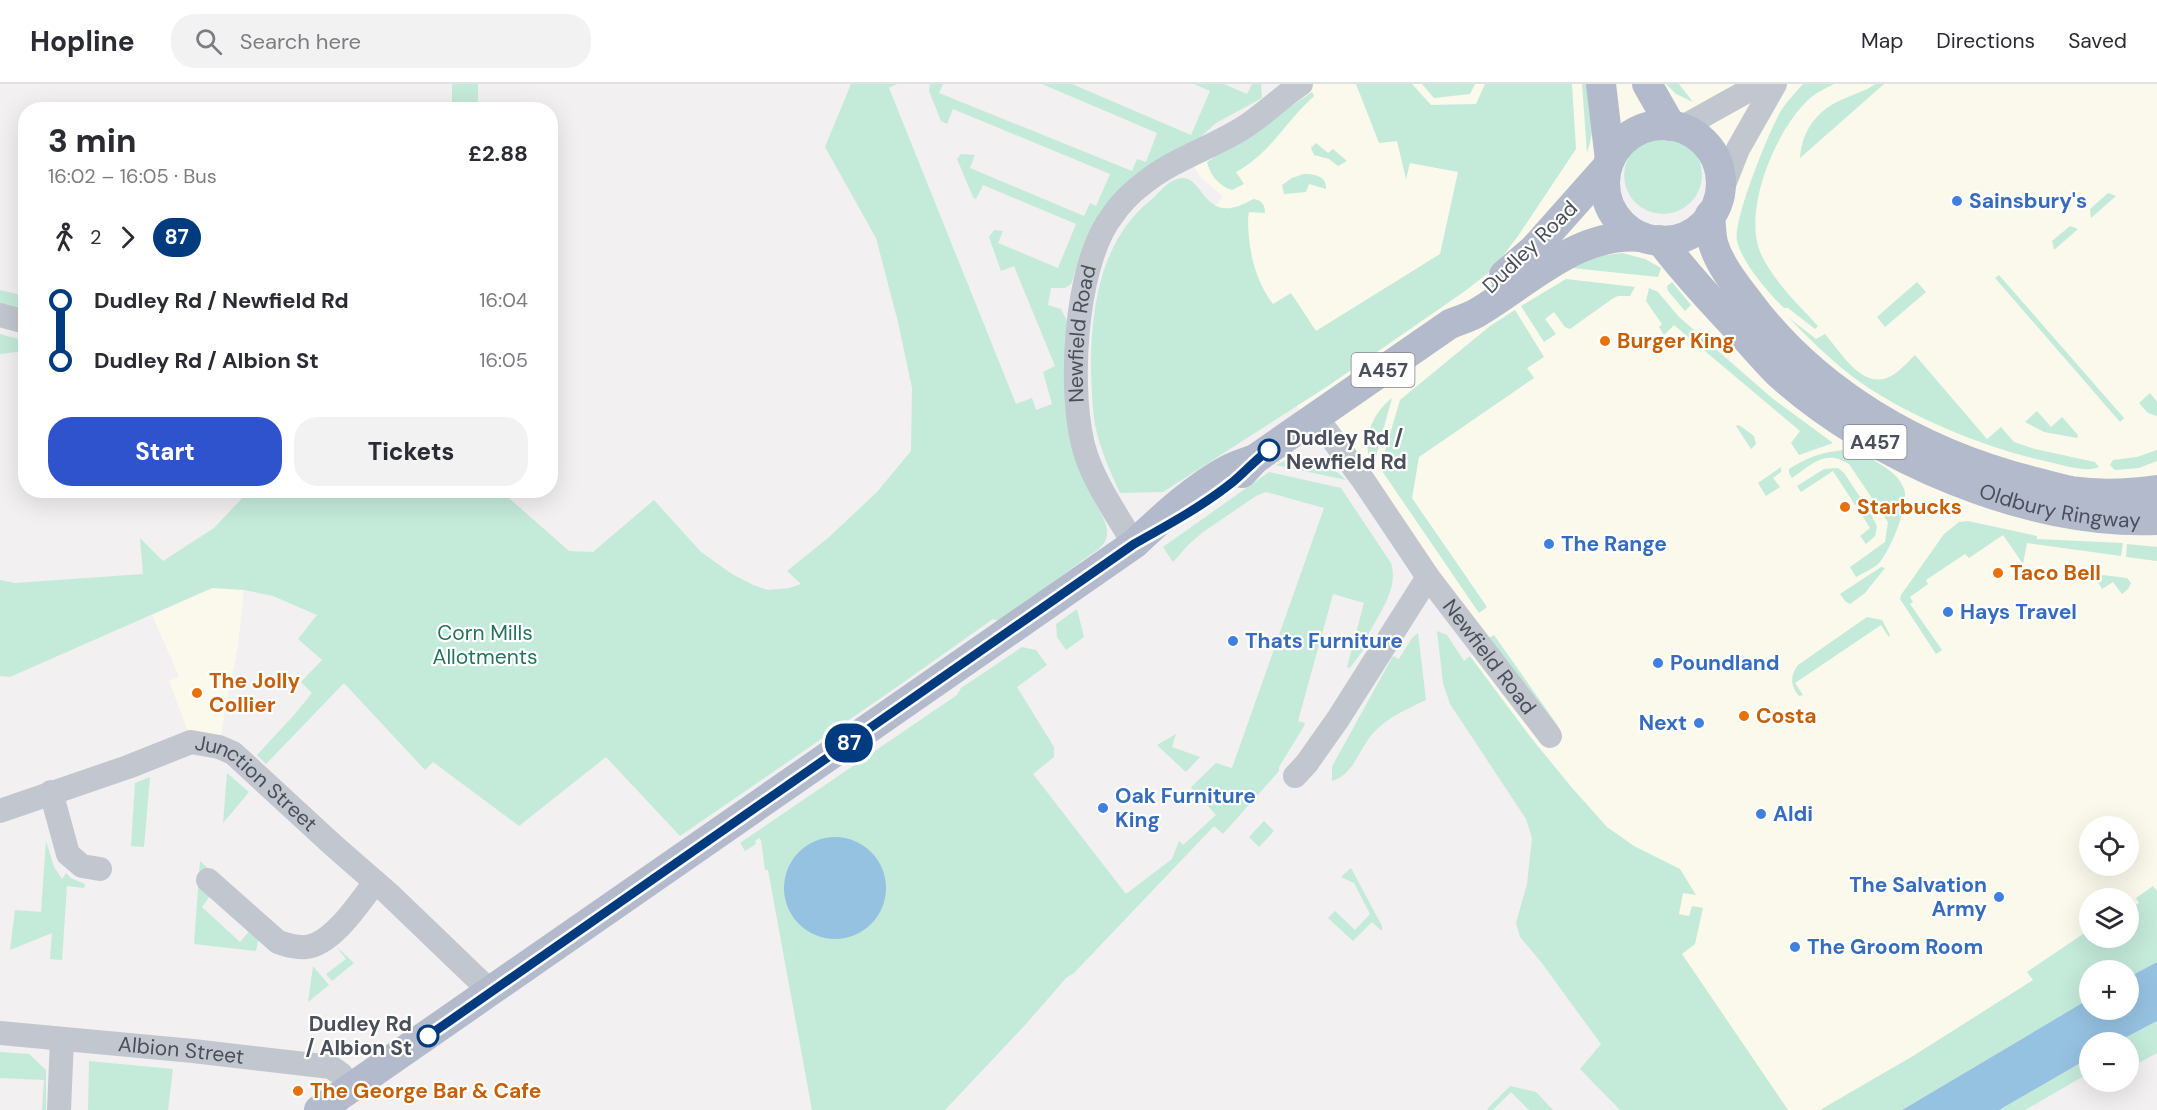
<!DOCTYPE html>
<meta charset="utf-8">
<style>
:root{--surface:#fff;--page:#f2f2f3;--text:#2b2b33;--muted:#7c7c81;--line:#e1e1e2;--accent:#2f53cc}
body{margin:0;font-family:"DM Sans",sans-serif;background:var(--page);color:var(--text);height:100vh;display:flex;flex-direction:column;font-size:22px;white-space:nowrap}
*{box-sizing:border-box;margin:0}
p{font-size:20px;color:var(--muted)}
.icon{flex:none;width:33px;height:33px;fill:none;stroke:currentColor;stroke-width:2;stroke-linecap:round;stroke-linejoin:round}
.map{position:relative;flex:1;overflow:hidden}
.sheet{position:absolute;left:18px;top:18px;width:540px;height:396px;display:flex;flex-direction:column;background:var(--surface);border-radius:24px;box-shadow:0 6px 24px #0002}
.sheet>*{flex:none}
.badge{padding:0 12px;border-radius:20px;font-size:21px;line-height:39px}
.buttons{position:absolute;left:2079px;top:732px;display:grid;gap:12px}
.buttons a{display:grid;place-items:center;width:60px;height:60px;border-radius:50%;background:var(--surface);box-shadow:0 6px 24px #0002;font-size:30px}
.map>.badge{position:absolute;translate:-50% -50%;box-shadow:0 0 0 3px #fff}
.legs{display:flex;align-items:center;gap:9px;height:66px;padding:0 30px;font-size:20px}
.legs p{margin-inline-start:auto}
.head{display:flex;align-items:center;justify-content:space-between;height:102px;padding:0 30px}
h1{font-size:33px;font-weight:800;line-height:45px}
.primary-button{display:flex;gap:12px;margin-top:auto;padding:12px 30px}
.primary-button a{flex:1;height:69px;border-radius:24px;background:var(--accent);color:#fff;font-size:24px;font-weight:800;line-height:69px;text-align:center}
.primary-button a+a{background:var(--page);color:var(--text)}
ul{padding:0 30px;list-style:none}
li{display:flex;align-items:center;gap:21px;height:60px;font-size:22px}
li i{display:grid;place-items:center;width:9px;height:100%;margin:0 8px;background:currentColor}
li i::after{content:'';width:15px;height:15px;margin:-8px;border:4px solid;border-radius:50%;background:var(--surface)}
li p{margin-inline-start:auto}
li:first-child i{background:linear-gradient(#0000 50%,currentColor 0)}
li:last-child i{background:linear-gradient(currentColor 50%,#0000 0)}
header{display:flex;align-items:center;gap:36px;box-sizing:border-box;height:84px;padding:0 30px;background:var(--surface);border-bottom:2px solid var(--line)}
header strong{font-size:28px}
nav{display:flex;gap:33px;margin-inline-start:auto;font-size:21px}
.search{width:420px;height:54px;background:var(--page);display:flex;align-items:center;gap:15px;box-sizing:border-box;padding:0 21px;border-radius:24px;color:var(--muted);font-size:22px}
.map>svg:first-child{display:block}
.commercial{fill:#faf9eb;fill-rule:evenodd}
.green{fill:#c4eada}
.water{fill:#96c2e1}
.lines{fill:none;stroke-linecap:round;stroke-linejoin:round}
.minor{stroke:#c2c7cf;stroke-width:24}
.major{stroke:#b3bacb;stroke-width:30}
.line-1-casing{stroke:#fff;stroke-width:14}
.line-1{stroke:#003b80;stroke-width:9}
.shop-dot{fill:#3f7fe0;stroke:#fff;stroke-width:2}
.food-dot{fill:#e8710a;stroke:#fff;stroke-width:2}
.stop-1-dot{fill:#fff;stroke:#003b80;stroke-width:3}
.labels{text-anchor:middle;stroke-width:4.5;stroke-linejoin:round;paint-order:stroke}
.shield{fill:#fff;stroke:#80848c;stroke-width:1.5}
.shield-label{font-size:20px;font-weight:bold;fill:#4a4f5b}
.shop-label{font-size:21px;font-weight:bold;fill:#366cbe;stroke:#fff;text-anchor:start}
.street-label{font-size:21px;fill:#4a4f5b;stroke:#fff}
.food-label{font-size:21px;font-weight:bold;fill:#c56008;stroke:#fff;text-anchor:start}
.stop-label{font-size:21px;font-weight:bold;fill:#4a4f5b;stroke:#fff;text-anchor:start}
.park-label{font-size:21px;fill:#23745c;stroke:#fff}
</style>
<header>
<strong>Hopline</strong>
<div class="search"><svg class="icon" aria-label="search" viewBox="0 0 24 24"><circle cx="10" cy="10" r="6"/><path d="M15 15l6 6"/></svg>Search here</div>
<nav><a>Map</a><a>Directions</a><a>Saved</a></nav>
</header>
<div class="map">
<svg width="2157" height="1026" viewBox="0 0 2157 1026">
<rect width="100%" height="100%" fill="#f2f0f0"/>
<g class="commercial">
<path d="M1301,0H2157V959L2129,925L2128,886H2090V926L1954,1026H1778L1616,763L1464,577L1482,563L1308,338L1245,247L1215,122L1223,113L1200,93L1187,71ZM1655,41L1689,47L1696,51L1706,59L1717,77L1720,89L1696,146L1676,155L1627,144L1612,126L1607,112L1605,103L1623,57L1636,48ZM2090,742H2128V782H2090ZM2090,814H2128V854H2090Z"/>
<path d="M213,504L244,506L238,563L229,606L219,663L188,648L169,597L179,593L152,531Z"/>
</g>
<g class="green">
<rect x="452" y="0" width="26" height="25"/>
<path d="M851,0H897L889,4L1016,320L1032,314L1036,326L1052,320L1043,288L1055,282L1014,182L1001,187L989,153L994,146L1003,147L998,159L1058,184L1076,140L983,101L976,115L973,113L957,75L961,70L975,71L970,84L1084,132L1090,119L1096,122L1110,90L953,25L947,40L941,37L929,7L930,0H943L939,9L1132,87L1137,75L1146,78L1157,49L1042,0H1072L1191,51L1210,7L1194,0H1224L1247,10L1252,0H1261L1262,14L1216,39L1087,156L1071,200L1065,204H1051L1048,221L1061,225L1067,237L1095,419C1108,441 1116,456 1090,471L1000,537L993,535L891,607L680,752L606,673L519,742L433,678L425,686L344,599L266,680L257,671L294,631L312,609L301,598L322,576L298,555L317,531L273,512L244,506L212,504L10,593L0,592V496L15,499L143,490L140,454L163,477L214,444L249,407H501L569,467L593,468L654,416L701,468L732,490L753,501L768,506L789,504L801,500L787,487L828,454L876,409L911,367L912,304L898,238L876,154L825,63Z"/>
<path d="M1356,0H1412L1431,21L1476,20L1485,0H1572L1576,65L1518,152L1492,186L1465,207L1328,302L1163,408L1120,409C1110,387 1100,365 1095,341C1092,323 1092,304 1091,286C1091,224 1100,156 1152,115C1160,108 1167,98 1177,95C1205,85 1200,147 1253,115C1262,116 1265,121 1265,129L1249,128L1248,134C1248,164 1254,195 1273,220L1291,209L1316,247L1440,170L1458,88L1410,79L1406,95L1397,57L1379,59Z"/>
<path d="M1422,0H1475L1470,10L1434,14Z"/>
<path d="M1582,0H1592C1594,25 1595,45 1587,69Z"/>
<path d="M1666,0H1679L1693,18L1676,10Z"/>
<path d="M1803,0H1834C1824,5 1814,10 1807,17C1775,48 1742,127 1761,170C1774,198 1798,220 1818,242L1815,245L1788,224H1784C1769,210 1740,176 1737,156C1733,136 1770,44 1782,25C1788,16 1796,8 1803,0Z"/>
<path d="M1875,0H1884L1800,74C1802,45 1819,24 1846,14C1856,9 1866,7 1875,0Z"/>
<path d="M1312,8L1314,12C1286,37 1270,70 1236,88L1244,100L1232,106C1219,102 1210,91 1207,78Z"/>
<circle cx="1663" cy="91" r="39"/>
<path d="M1316,59L1328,69L1333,65L1347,77L1338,82L1329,75L1314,71L1311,64Z"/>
<path d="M1304,90C1314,90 1327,92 1326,105L1309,100L1306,108L1284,110L1282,101L1292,94Z"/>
<path d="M2108,109L2116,112L2091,134L2090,125Z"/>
<path d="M2070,142L2078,145L2054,166L2052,157Z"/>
<path d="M1622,169L1645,175L1661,184L1658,193L1572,184L1598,172Z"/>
<path d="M1999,191L2124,334L2120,338L1995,194Z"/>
<path d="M1566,195L1635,203L1630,212H1618L1612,215L1570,245L1565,243L1554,228L1545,235L1556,250L1544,258L1521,222Z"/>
<path d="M1672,198L1691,221L1685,227L1668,207L1667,202Z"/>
<path d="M1917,198L1926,208L1885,243L1877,233Z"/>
<path d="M1649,204L1658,208L1679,233L1772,314L1833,359L1799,371L1791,359L1800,347L1674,241L1664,251L1659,243L1662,240L1646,217Z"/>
<path d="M0,206L25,212V228L0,221Z"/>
<path d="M1515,226L1544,273L1527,284L1534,294L1419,373L1412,414L1487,523L1479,529L1380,384L1400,316L1490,242Z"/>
<path d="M1789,234L1816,255L1825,250C1840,267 1862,306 1889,293C1898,289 1907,279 1915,271L1987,355L2001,343L2014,358L2035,365L2095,378L2099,383C2086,389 2063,381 2049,378C1987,365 1904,331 1853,293C1830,275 1809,255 1789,234Z"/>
<path d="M0,250L25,257V267L0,270Z"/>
<path d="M2150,309L2157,318V332L2148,329L2139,319Z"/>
<path d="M1392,314L1373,383C1360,359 1371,330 1392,314Z"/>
<path d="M2037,327L2051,343L2062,333L2078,351L2077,354L2044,348L2025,338Z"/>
<path d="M1739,341L1754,352L1756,360L1751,365L1736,342Z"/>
<path d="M1854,365C1870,375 1898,386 1904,405C1910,420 1890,466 1880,478C1875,484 1863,489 1856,493L1850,483L1885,458L1888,438L1849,380C1825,365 1812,380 1792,394L1789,389V385C1815,369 1825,368 1854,365Z"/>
<path d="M2157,366V377L2139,384L2115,386L2110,381L2113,376L2137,373Z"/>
<path d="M1295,375C1316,375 1331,381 1346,396L1276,381L1284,377Z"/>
<path d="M1781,383V388L1773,394L1780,403L1766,412L1758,399Z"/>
<path d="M1838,384L1844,389L1862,416L1855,421L1833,387L1801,408L1797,402L1824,385Z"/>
<path d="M1269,388L1341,404L1391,479C1399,504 1379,530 1368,551L1372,554L1350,584L1347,583L1364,519L1333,510L1298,637L1305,639L1304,642L1279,683V687L1223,750L1214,742L1074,889L1066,894L1026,940L945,1026H812L768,786H765L761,756L759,754L755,757L756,760L745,767L740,759L957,611L961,604L1022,563L1036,566L1047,581L1017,603L1054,663V673L1033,690L1126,810L1172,775L1179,757L1183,761L1216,731L1191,703L1216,679L1232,684L1324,424L1266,408L1256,412L1203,448L1188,461L1173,478L1163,463Z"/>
<path d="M1867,423L1877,442L1875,452L1866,460L1860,452L1870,444L1860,428Z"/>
<path d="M1968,437L2037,452V455L2123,459L2121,472L2027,459L2023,480L2003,451L1969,474L1965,470L1926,496L1928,500L1910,513L1913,518L1910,520L1942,566L1936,570L1900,515L1901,511L1944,450L1959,438Z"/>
<path d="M2127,460L2157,463V477L2126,473Z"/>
<path d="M1881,483L1885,484L1865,509L1850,520L1846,518L1840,510Z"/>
<path d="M2103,491L2127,494L2131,499L2128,505L2122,510L2113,498L2102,505L2096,494Z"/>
<path d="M1077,525L1084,553L1066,566L1057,553L1056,540Z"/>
<path d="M1867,533L1882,536L1890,551L1889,553L1881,541L1795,599L1803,611L1799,612C1790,601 1790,592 1798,581Z"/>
<path d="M1437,547L1447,551L1464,577L1470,572L1532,655L1573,705L1607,743L1634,762L1680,785L1696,811L1683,809L1679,830L1689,832L1692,822L1703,824L1695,860L1682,870L1788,1026H1620L1580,985L1601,960L1541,878L1520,853L1516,839L1527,800L1532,754L1526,735L1450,620L1443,599Z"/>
<path d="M1418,549L1426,616C1407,625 1388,633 1374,648C1359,664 1354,691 1332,697V683L1335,677L1393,572L1399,575L1412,554Z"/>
<path d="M1494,551L1558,642L1557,644L1489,554Z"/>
<path d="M1176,650L1172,663L1200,673L1186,688L1157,661Z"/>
<path d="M227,689L249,708L223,739Z"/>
<path d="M150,693L144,763L131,762L135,699Z"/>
<path d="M1264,737L1274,747L1259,763L1249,753Z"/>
<path d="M46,757L54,783L62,795L66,789L71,794L85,800L84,804L67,802L62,876L50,875L52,849L10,866L15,826L41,828Z"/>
<path d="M200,777L211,787L210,812L202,823L240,858L251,845L259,853L256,867L194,860Z"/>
<path d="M1351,784L1382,842V847L1372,838L1353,857L1328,834L1335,827L1355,846L1370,830L1354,799L1341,793Z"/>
<path d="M2153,802L2157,807V878L2129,893L2128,886H2090L2089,915L1902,1026H1820L1913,972L2033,896L2027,888L2089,846L2090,854H2128L2129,825L2139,819L2136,814Z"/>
<path d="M337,863L354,879L332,897L326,890L346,875Z"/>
<path d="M313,882L329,901L308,918Z"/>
<path d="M2157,937V969L2135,981L2129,969L2128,958H2117Z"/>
<path d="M0,968L29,970L46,986V1026H42L44,996L0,994Z"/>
<path d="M2089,974V989L2025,1026H1999Z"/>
<path d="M89,977L173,985L168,1026H88Z"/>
<path d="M1510,1002L1536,1008L1553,1026H1529L1511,1008L1493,1026H1489L1487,1025Z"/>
</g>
<g class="water">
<circle cx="835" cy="804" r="51"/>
<path d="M2157,878V937L2117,958H2090L2089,974L1999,1026H1902L2089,915L2090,926H2128L2129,893Z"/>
</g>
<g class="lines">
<g class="minor">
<path d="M1681,44L1760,0"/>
<path d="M1719,113L1738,65L1775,0"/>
<path d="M0,231L26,238"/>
<path id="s1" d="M1316,333L1363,396L1428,493L1550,652"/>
<path id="s2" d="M1134,460C1117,431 1097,403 1086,371C1067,314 1074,181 1112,132C1120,120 1132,108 1144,99C1174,75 1211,64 1243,44C1264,31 1281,13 1301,0"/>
<path d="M1295,692L1307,679L1338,635L1428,493"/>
<path d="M51,708L68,770L82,782L100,785"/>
<path id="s3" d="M0,727L128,683L191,658L219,663L233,669L334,762L389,810L491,908"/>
<path d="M208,796L278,858C287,861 296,864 306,863C332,861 360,818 375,798"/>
<path id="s4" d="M0,949L193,967L331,983L341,990L350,1006"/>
<path d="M59,1026L62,955"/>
</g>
<g class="major">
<path d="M1601,0L1610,76"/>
<path d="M1647,0L1671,42"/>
<circle cx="1663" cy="99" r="58"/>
<path d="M1710,131C1711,140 1711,150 1713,159C1719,180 1735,200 1748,217C1816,309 1921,369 2031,397C2044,400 2057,404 2071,407C2098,411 2129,410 2157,406"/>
<path id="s5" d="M1660,156C1686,190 1715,221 1744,252C1755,264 1766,277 1778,289C1871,374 2030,442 2157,436"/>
<path d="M1504,191L1534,165L1607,83"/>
<path d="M1242,389L1255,375L1450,240C1460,236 1471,233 1480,227C1530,197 1579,147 1642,153"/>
<path d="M319,1026L1134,460C1162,434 1196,402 1229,385C1237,381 1247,378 1255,375"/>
</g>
</g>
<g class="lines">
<defs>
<path id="line-1" d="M428,952L1134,460C1168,441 1203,422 1234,397C1246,387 1256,375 1269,366"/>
</defs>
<use href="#line-1" class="line-1-casing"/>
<use href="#line-1" class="line-1"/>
</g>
<g class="shop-dot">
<circle cx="1957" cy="117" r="6"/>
<circle cx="1549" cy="460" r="6"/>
<circle cx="1948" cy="528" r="6"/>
<circle cx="1233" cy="557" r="6"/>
<circle cx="1658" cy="579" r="6"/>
<circle cx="1699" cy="639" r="6"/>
<circle cx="1103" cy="724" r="6"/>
<circle cx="1761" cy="730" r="6"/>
<circle cx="1999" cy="813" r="6"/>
<circle cx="1795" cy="863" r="6"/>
</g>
<g class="food-dot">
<circle cx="1605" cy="257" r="6"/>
<circle cx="1845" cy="423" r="6"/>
<circle cx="1998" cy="489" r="6"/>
<circle cx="197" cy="609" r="6"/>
<circle cx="1744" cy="632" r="6"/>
<circle cx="298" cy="1007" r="6"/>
</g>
<g class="stop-1-dot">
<circle cx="1269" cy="366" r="10"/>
<circle cx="428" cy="952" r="10"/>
</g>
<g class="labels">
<g class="shield">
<rect x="1351.5" y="269" width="63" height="34" rx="4.5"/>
<rect x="1843.5" y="341" width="63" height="34" rx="4.5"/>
</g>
<g class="shield-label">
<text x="1383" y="293">A457</text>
<text x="1875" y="365">A457</text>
</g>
<g class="shop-label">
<text x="1969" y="124">Sainsbury's</text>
<text x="1561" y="467">The Range</text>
<text x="1960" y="535">Hays Travel</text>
<text x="1245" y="564">Thats Furniture</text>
<text x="1670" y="586">Poundland</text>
<text x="1687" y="646" text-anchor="end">Next</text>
<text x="1115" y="719">Oak Furniture<tspan x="1115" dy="24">King</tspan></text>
<text x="1773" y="737">Aldi</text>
<text x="1987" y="808" text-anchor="end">The Salvation<tspan x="1987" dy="24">Army</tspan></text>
<text x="1807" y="870">The Groom Room</text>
</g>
<g class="street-label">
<text transform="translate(1530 163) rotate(-44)" y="7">Dudley Road</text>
<text dy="7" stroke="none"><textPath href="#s2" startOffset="224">Newfield Road</textPath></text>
<text dy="7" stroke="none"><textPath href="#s5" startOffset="495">Oldbury Ringway</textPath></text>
<text dy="7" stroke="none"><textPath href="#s1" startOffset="296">Newfield Road</textPath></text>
<text dy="7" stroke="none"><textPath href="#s3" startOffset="282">Junction Street</textPath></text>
<text dy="7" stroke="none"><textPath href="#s4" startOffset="182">Albion Street</textPath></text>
</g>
<g class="food-label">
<text x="1617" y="264">Burger King</text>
<text x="1857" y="430">Starbucks</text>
<text x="2010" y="496">Taco Bell</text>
<text x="209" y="604">The Jolly<tspan x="209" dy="24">Collier</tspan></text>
<text x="1756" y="639">Costa</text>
<text x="310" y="1014">The George Bar &amp; Cafe</text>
</g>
<g class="stop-label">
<text x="1286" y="361">Dudley Rd /<tspan x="1286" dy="24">Newfield Rd</tspan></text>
<text x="412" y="947" text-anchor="end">Dudley Rd<tspan x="412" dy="24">/ Albion St</tspan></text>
</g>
<g class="park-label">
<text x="485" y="556">Corn Mills<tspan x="485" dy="24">Allotments</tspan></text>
</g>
</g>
</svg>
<div class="buttons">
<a><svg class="icon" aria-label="locate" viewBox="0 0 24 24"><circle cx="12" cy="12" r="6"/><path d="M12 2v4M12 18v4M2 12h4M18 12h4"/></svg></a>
<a><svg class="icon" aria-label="layers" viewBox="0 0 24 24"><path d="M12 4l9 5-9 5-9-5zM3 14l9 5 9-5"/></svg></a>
<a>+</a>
<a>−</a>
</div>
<b class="badge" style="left:849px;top:659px;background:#003b80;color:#fff">87</b>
<section class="sheet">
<div class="head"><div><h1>3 min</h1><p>16:02 – 16:05 · Bus</p></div><b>£2.88</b></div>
<div class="legs"><svg class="icon" aria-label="walk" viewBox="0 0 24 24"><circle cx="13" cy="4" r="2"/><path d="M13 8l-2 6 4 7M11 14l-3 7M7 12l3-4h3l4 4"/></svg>2<svg class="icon" aria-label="forward" viewBox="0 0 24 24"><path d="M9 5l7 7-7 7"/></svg><b class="badge" style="background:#003b80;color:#fff">87</b></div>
<ul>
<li><i style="color:#003b80"></i><b>Dudley Rd / Newfield Rd</b><p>16:04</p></li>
<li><i style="color:#003b80"></i><b>Dudley Rd / Albion St</b><p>16:05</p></li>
</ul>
<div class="primary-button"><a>Start</a><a>Tickets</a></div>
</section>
</div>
